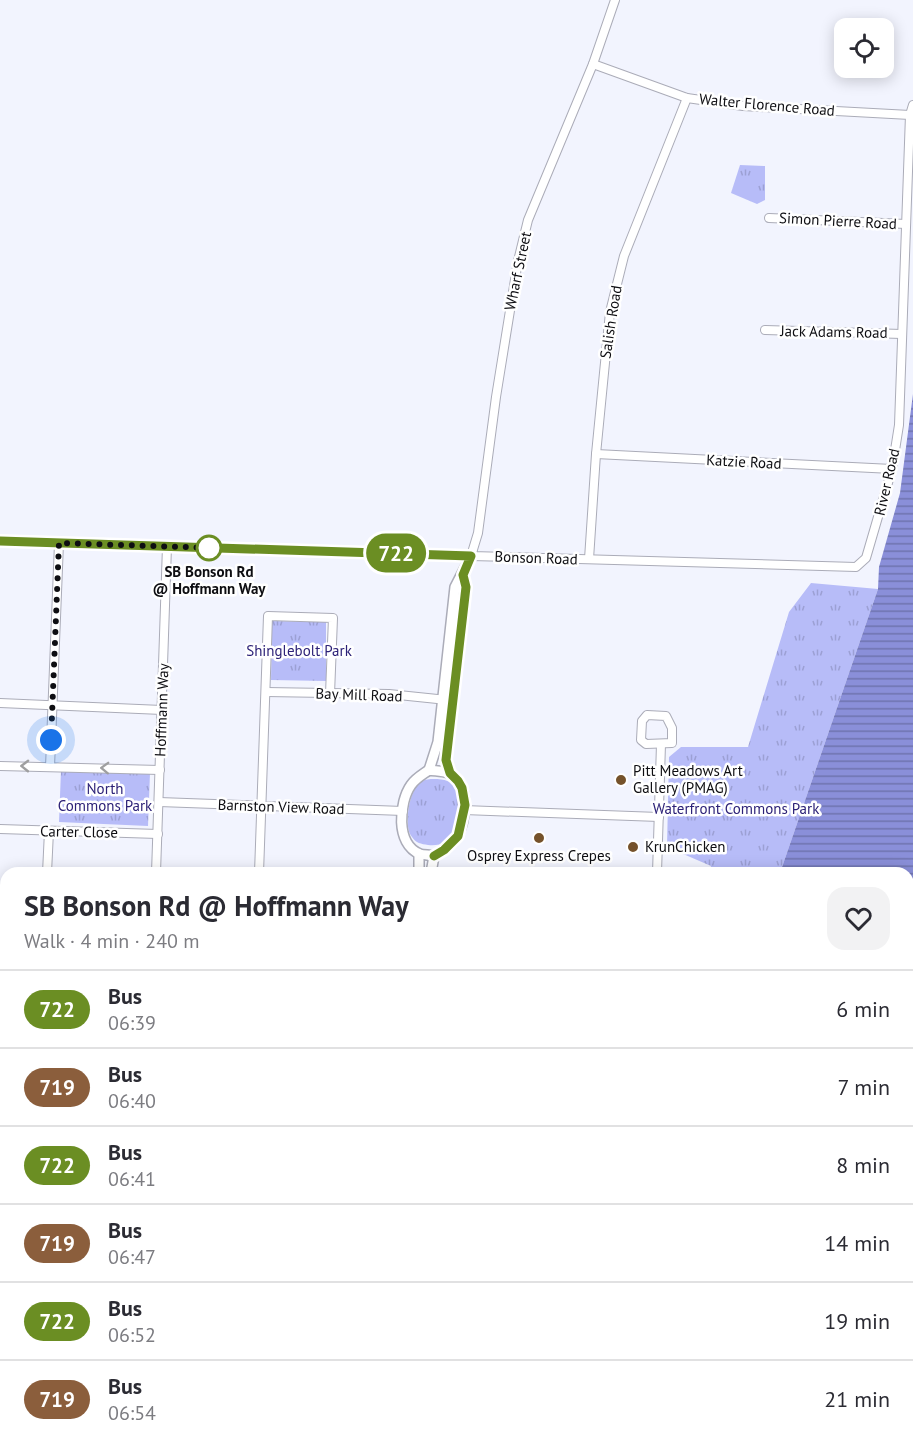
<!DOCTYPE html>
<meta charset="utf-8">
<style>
:root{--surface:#fff;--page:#f2f2f3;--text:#2b2b33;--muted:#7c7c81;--line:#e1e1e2}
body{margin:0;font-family:"PT Sans",sans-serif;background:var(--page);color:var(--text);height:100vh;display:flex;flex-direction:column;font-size:22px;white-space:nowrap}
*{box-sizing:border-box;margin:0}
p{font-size:20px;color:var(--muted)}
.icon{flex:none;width:33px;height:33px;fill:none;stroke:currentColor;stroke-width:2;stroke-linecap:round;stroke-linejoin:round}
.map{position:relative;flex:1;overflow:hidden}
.panel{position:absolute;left:0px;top:867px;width:914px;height:584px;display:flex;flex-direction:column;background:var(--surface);border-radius:18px 18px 0 0;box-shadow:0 3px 15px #0003}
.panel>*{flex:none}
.badge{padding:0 12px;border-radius:20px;font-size:21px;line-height:39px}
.tools{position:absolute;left:834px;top:18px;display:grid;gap:12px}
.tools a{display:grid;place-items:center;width:60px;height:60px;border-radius:12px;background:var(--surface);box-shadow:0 3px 15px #0003;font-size:30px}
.you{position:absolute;width:30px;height:30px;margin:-15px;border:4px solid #fff;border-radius:50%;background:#1a73e8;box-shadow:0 0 0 9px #1a73e833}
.map>.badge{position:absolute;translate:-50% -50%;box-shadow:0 0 0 3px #fff}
.round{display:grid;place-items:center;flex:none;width:63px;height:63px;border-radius:18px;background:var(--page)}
.head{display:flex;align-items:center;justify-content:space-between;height:102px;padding:0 24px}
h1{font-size:28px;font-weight:700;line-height:45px}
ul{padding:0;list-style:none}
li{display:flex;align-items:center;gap:18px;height:78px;padding:0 24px;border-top:2px solid var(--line)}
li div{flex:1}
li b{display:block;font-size:22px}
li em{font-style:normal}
li .badge{min-width:66px;font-weight:700;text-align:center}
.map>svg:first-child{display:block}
.grass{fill:url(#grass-tufts)}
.forest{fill:url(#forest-crowns)}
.water{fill:url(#water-rules)}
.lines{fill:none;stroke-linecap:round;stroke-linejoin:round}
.minor-casing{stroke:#abacb8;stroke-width:10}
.tertiary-casing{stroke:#abacb8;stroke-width:12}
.minor{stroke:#fff;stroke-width:8}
.tertiary{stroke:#fff;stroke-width:9}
.oneway{stroke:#9f9fa0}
.line-casing{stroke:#fff;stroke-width:14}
.line{stroke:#6b8e23;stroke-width:9}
.walk{stroke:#0e0e12;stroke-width:6;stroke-dasharray:0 10.8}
.stop-dot{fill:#fff;stroke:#6b8e23;stroke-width:3}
.poi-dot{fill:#75522b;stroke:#fff;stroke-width:2}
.labels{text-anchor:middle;stroke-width:5;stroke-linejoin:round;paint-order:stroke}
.street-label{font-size:15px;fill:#0e0e12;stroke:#fff}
.stop-label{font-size:15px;font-weight:bold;fill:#0e0e12;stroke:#fff}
.park-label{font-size:15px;fill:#2c2177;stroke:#fff}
.poi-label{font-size:15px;fill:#0e0e12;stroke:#fff;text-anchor:start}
</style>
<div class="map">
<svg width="913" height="1450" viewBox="0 0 913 1450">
<defs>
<pattern id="grass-tufts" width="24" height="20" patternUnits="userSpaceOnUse" patternTransform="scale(1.5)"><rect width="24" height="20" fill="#b7bcf8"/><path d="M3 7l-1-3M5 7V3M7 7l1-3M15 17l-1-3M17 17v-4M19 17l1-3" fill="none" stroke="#9ca0d4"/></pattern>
<pattern id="forest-crowns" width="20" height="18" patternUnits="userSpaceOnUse" patternTransform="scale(1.5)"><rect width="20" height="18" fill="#b7bcf8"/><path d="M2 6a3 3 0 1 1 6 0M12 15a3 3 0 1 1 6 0" fill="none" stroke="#9ca0d4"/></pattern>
<pattern id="water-rules" width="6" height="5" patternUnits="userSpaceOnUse" patternTransform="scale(1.5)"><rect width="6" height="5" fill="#8a8fd9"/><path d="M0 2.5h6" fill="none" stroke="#6f73af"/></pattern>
</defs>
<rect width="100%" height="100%" fill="#f2f4fe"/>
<g class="grass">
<path d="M740,165L765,166V200L757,204L731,193Z"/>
<path d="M811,583L878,589L780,873H709L711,866L667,847L669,757L681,747H748L789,612Z"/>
<path d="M272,621L326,622V681L271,680Z"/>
<path d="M61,770L150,773L148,826L59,822Z"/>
<path d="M434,779C443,779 454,781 458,790C460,795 459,803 459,808C457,828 451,848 428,845C421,844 416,843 412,837C403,827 409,789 421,782C425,779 430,779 434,779Z"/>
</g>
<path class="forest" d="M354,1444L537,1445L533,1450H351Z"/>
<path class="water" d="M913,394V1450H533L537,1444H908V873H780L878,589L879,567L900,493Z"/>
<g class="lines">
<defs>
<g id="minor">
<path d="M615,0L593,64L528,220L518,261L496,397L478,533L471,556L856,567L866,558L892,469L899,425L910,115L913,105"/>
<path d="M593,64L687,98L743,106L910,115"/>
<path d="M769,218L906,224"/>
<path d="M765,330L902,334"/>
<path d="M596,454L892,469"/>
<path d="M589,559L596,454L610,312L624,256L687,98"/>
<path d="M266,692L389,694L447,700"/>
<path d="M0,703L162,710"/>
<path d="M647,715L666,716L672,728V743L646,744L641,740L642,721Z"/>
<path d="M0,766L160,770"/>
<path d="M50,767L59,543"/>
<path d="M159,802L403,811"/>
<path d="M464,810L659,817"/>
<path d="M0,829L158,834"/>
<path d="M47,873L49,831"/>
<path d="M156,873L167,546"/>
<path d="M259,873L268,616L333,618L330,694"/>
<path d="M657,873L661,744"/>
<path d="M0,890H6"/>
<path d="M0,1137H6"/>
</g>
<g id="tertiary">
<path d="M0,541L471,556L455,587L438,742L429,770"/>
<path d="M429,770C435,771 443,771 448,773C471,782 467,821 456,838C451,846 442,851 434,856C430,855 424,855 420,854C395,844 399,802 411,785C416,778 422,775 429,770Z"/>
<path d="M450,773L446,760L466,587L463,575"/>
<path d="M419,854V873"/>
<path d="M431,873L434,856"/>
<path d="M330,1450L332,1444"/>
</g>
</defs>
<use href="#minor" class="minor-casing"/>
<use href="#tertiary" class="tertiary-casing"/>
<use href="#minor" class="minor"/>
<use href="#tertiary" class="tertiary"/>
</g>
<defs><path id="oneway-chevron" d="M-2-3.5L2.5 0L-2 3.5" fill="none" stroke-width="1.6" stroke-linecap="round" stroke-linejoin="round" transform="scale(1.5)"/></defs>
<g class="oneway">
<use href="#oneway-chevron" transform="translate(25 766) rotate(-179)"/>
<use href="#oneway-chevron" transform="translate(105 768) rotate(-178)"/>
</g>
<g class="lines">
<defs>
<path id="line" d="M0,541L471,556L463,575L466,587L446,760L450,773L458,781L462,788L465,805L458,836L444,850L434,856"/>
</defs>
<use href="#line" class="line-casing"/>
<use href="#line" class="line"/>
<path class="walk" d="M51,740L59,543L213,548H209"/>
</g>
<circle class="stop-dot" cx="209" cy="548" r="12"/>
<g class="poi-dot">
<circle cx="621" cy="780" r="6"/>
<circle cx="539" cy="838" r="6"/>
<circle cx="633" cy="847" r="6"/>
</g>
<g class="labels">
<g class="street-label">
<text transform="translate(767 105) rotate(5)" y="5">Walter Florence Road</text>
<text transform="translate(838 221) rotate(3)" y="5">Simon Pierre Road</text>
<text transform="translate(518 271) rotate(-78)" y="5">Wharf Street</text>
<text transform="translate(611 322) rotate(-81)" y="5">Salish Road</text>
<text transform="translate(834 332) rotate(1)" y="5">Jack Adams Road</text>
<text transform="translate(744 462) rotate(3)" y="5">Katzie Road</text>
<text transform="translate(887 482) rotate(-77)" y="5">River Road</text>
<text transform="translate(536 558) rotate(2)" y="5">Bonson Road</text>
<text transform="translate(359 695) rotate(2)" y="5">Bay Mill Road</text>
<text transform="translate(162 710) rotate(-88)" y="5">Hoffmann Way</text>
<text transform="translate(281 807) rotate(2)" y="5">Barnston View Road</text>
<text transform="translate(79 832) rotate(1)" y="5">Carter Close</text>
</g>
<g class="stop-label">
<text x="209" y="577">SB Bonson Rd<tspan x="209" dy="17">@ Hoffmann Way</tspan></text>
</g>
<g class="park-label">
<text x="299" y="656">Shinglebolt Park</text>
<text x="105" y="794">North<tspan x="105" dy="17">Commons Park</tspan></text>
<text x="736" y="814">Waterfront Commons Park</text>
</g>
<g class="poi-label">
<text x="633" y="776">Pitt Meadows Art<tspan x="633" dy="17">Gallery (PMAG)</tspan></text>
<text x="645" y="852">KrunChicken</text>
<text x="539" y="861" text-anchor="middle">Osprey Express Crepes</text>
</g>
</g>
</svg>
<div class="tools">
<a><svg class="icon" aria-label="locate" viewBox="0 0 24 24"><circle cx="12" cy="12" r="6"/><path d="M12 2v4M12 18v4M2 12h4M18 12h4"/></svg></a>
</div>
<div class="you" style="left:51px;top:740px"></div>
<b class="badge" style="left:396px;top:553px;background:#6b8e23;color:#fff">722</b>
<section class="panel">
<div class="head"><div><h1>SB Bonson Rd @ Hoffmann Way</h1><p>Walk · 4 min · 240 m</p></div><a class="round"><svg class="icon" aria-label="heart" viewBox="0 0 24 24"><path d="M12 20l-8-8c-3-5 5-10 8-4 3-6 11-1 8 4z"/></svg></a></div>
<ul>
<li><span class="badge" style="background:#6b8e23;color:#fff">722</span><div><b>Bus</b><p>06:39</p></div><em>6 min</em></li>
<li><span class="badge" style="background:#8b5e3c;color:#fff">719</span><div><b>Bus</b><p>06:40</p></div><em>7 min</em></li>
<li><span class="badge" style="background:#6b8e23;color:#fff">722</span><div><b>Bus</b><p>06:41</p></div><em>8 min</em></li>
<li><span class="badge" style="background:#8b5e3c;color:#fff">719</span><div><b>Bus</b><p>06:47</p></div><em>14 min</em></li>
<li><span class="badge" style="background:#6b8e23;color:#fff">722</span><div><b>Bus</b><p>06:52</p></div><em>19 min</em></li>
<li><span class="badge" style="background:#8b5e3c;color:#fff">719</span><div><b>Bus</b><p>06:54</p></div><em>21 min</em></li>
</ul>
</section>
</div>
